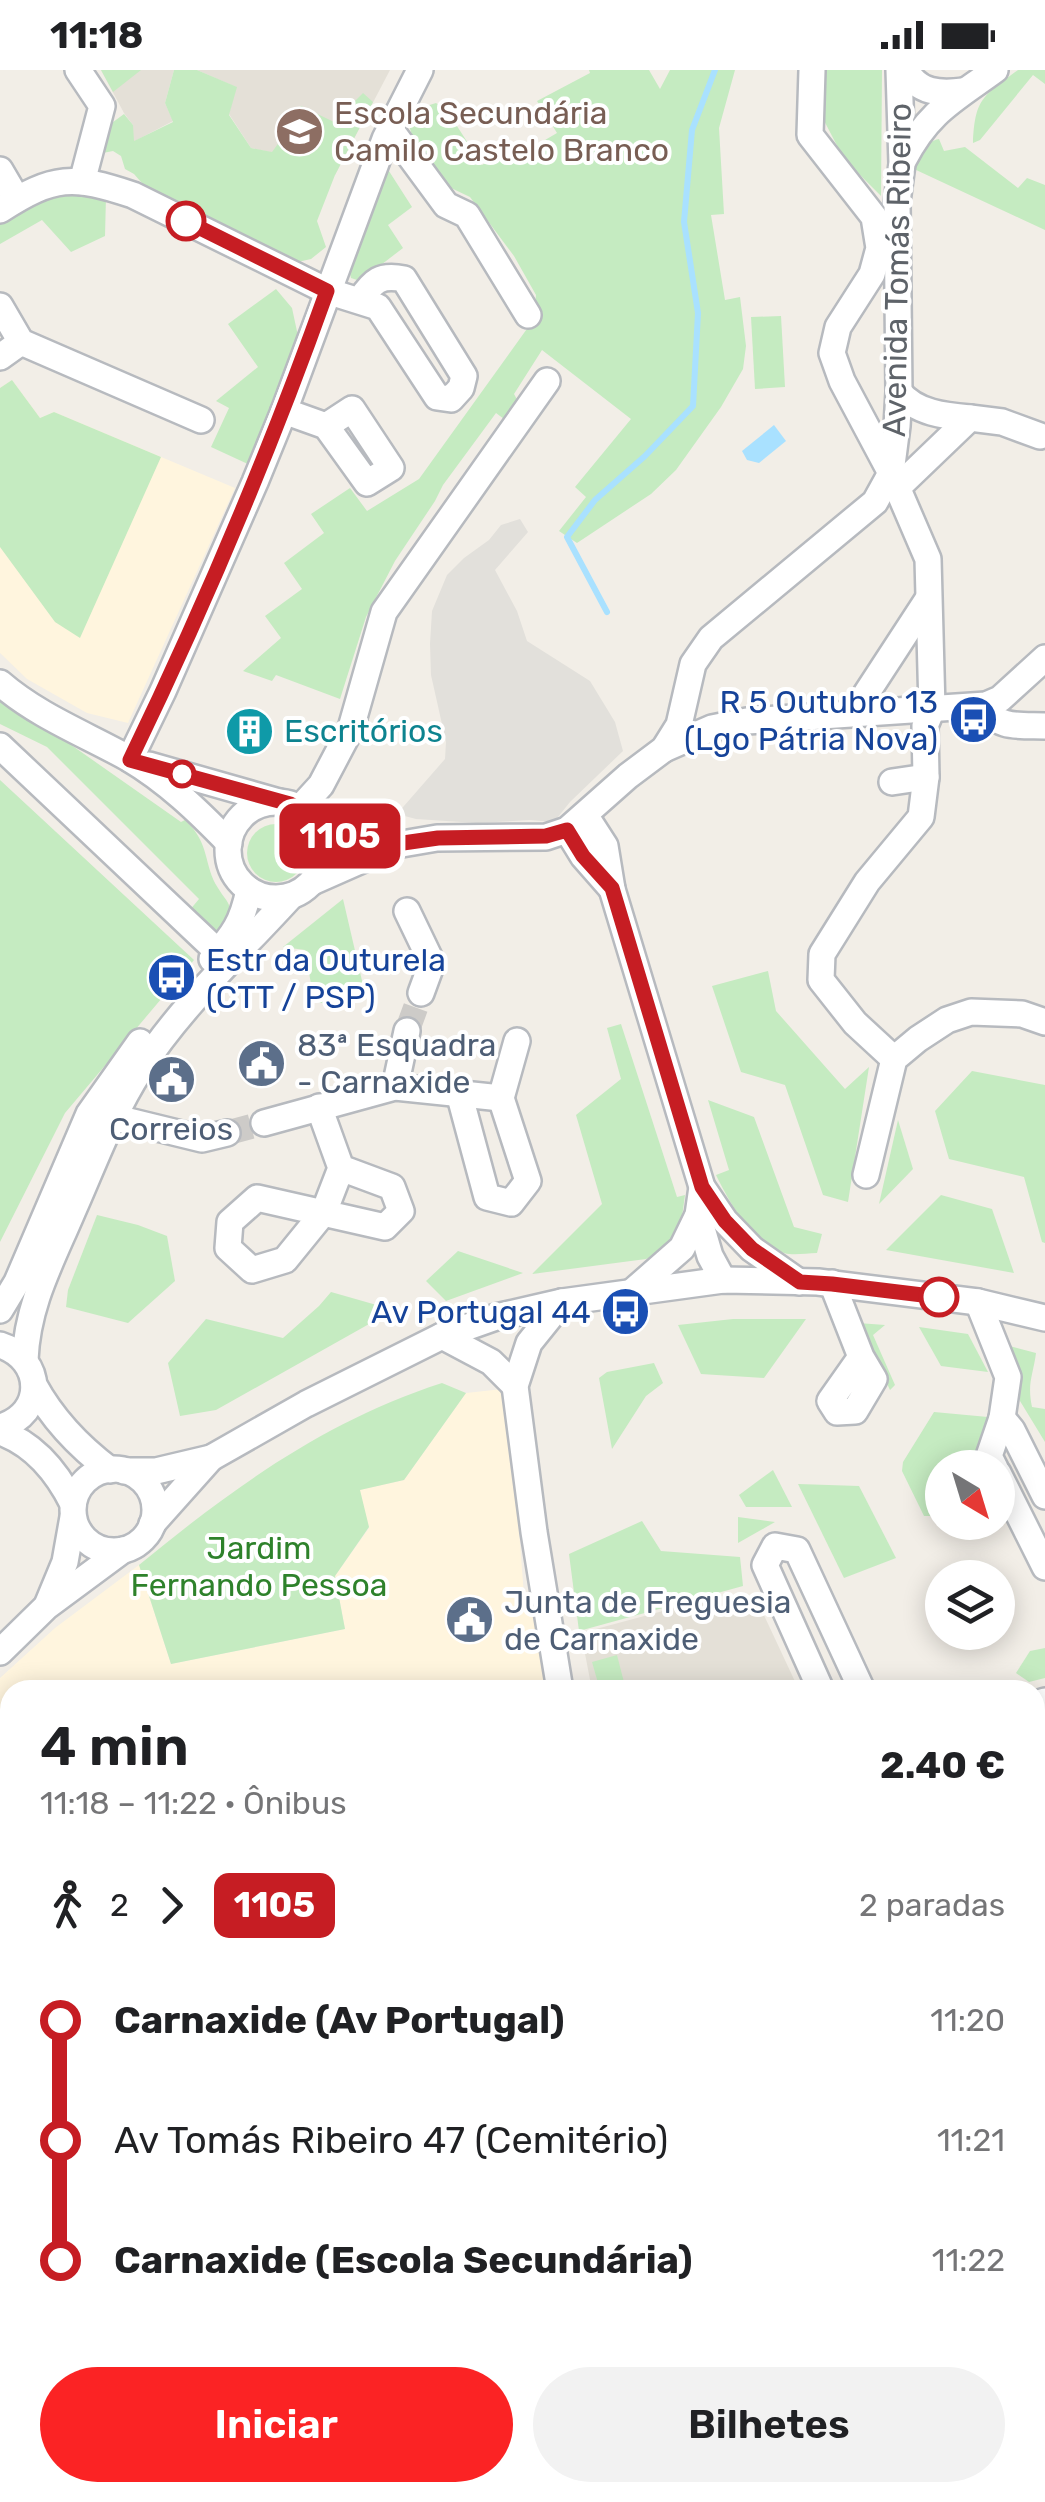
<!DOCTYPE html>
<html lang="pt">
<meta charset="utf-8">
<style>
:root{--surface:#fff;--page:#f2f2f2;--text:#202124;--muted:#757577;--accent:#fb2324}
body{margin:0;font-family:Rubik,sans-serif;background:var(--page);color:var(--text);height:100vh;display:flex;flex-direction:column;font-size:38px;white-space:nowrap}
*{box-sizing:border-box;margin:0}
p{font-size:32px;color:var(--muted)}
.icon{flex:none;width:55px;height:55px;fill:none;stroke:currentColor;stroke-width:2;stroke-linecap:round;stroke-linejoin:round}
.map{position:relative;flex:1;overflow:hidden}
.details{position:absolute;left:0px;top:1610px;width:1045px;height:822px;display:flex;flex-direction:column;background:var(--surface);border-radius:30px 30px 0 0;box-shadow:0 5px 25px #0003}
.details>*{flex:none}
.badge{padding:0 20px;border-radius:15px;font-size:35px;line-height:65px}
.needle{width:65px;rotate:142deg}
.buttons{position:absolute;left:925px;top:1380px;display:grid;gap:20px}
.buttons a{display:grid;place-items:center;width:90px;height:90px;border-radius:50%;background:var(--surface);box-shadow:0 5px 25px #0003;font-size:50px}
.map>.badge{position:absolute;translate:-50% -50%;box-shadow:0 0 0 5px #fff}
.legs{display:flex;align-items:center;gap:15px;height:110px;padding:0 40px;font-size:32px}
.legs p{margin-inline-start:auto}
.overview{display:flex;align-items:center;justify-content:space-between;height:170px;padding:0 40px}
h1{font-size:55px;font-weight:600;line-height:75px}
.primary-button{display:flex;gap:20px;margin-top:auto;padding:20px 40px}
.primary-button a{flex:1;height:115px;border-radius:60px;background:var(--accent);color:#fff;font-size:40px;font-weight:600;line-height:115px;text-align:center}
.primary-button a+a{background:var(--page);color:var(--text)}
ul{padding:0 40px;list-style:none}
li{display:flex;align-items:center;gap:35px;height:120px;font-size:38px}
li i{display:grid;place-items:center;width:15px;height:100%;margin:0 12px;background:currentColor}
li i::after{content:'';width:25px;height:25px;margin:-12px;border:8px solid;border-radius:50%;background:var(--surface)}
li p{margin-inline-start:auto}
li:first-child i{background:linear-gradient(#0000 50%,currentColor 0)}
li:last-child i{background:linear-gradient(currentColor 50%,#0000 0)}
.status{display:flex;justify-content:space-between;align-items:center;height:70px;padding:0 50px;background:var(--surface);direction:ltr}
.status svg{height:28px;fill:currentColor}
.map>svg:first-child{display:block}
.commercial{fill:#fff5de}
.industrial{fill:#e2e0db}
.education{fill:#e4e0d7}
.green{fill:#c5ebc1}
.water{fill:#a9e1ff}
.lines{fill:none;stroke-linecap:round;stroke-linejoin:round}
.stream{stroke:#a9e1ff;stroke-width:6}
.minor-tunnel{stroke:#cdcbc8;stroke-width:25;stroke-dasharray:25 12;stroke-linecap:butt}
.minor-casing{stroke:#b7babf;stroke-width:30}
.minor{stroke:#fff;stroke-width:25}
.line-1-casing{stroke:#fff;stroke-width:22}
.line-1{stroke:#c61d23;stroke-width:15}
.stop-1-dot{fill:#fff;stroke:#c61d23;stroke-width:5}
.labels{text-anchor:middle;stroke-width:8;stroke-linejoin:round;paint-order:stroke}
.education-label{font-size:32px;fill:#785e54;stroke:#fff;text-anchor:start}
.street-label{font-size:32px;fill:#5e6369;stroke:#fff}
.transit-label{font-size:32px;fill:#164399;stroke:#fff;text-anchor:end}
.culture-label{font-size:32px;fill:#0d838f;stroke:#fff;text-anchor:start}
.service-label{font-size:32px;fill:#4e5e75;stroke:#fff;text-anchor:start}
.park-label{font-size:32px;fill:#2e822b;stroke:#fff}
</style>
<div class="status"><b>11:18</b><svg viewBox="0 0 49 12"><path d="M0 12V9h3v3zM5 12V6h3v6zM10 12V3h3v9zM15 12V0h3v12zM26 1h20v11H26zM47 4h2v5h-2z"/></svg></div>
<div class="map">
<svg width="1045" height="2432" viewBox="0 0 1045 2432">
<rect width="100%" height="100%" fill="#f2eee7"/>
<g class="commercial">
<path d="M12,310L40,348L54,342L235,418L128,653L87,643L27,609L0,583V318Z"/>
<path d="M503,1319L511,1356L524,1525L538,1541L553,1620H10V1830L0,1829V1608L55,1558L139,1495L171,1594L345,1559L335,1506L369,1458L359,1420L404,1410L466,1323Z"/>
</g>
<path class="industrial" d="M520,449L528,462L495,500L517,541L527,571L590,611L615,652L623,681L570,732L554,752L530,750L477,753L416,749L397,744L445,689L446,672L431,605L430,574L432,541L447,505L464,488L489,470L501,455Z"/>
<g class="education">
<path d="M101,0H174L165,33L173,51L133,72V55L124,43Z"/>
<path d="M197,0H390L335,105L289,86L251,78L229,44L236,17Z"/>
<path d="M730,1523L744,1535L762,1541L799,1620H592L581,1563Z"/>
</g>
<g class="green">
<path d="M101,0H141L113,22Z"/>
<path d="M174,0H197L237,17L229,45L251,78L272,82L286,63L297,66L306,47L298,41L301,36L334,52L363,23L373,32L335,105L317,151L326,177L311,189L293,193L148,120L134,104L125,99L121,86L113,81L103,83L98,90L105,58L124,44L133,55L134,71L173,52L165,33Z"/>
<path d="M589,0H649L660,19L670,0H735L719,58L724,144L711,145L725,230L740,227L746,276L743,299L721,337L676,400L651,424L577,473L559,461L586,427L575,417L631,349L542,280L514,324L520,335L508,352L496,343L443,415L435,431L395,491L366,547L340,629L276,605L272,611L243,601L281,568L265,546L302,519L284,493L324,463L311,444L350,418L367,441L419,409L534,249L536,225L514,186L470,127L449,117L414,73L409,55L417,39L436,33L448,42L482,95L504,82L511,90L557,63L537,31L590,3Z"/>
<path d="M821,0H882L881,126L844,89L819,41Z"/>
<path d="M1018,0H1045V14L1033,5L980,70L973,73C975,28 983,26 1018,0Z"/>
<path d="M939,69L944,81L965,77L1018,118L1027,108L1045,115V160L914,99C920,88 925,71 939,69Z"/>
<path d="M387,98L412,137L388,155L403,178L360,211L351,208L349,200Z"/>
<path d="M48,122L106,126L105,166L71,182L42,150L0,174V151Z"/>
<path d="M276,219L292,238L298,266L279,327L250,395L211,377L229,338L216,331L258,297L228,254Z"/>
<path d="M781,246L785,317L755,319L751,247Z"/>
<path d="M12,310L40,348L54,342L161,387L80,568L55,552L0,477V318Z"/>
<path d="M0,625L181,752L185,750C211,774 203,795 218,818C227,833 229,829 232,848L224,859L209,861L189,841L199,829L47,677L0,654Z"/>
<path d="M0,710L194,890L65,1043L0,1172Z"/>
<circle cx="276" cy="783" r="29"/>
<path d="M343,829L363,915L337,937L314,931L305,880L283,877Z"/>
<path d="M768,901L776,941L845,1019L869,997L848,1132L823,1125L785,1015L741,1002L712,916Z"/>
<path d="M621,954L677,1127L685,1125L680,1162L665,1181L646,1189L532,1204L602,1134L576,1045L621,1009L607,958Z"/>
<path d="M972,1001L1045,1015V1173L1042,1172L1024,1107L949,1089L935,1041Z"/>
<path d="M708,1030L754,1047L794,1157L822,1164L817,1183C806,1183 794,1186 784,1183C751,1172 731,1135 716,1105L729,1100Z"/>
<path d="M898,1050L913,1099L879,1134Z"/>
<path d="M941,1125L992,1139L1014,1203L886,1180Z"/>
<path d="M97,1145L138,1155L167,1166L175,1211L128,1253L66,1237L68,1220Z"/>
<path d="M458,1181L523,1203L446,1231L426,1211Z"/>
<path d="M331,1222L394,1240L216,1340L180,1346L168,1293L206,1249L283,1268L319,1236Z"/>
<path d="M733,1249H806L764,1308L701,1304L678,1255Z"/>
<path d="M858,1253L885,1255L873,1265L895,1315L890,1320Z"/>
<path d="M919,1257L968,1264L988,1302L941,1296Z"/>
<path d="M1002,1274L1036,1283C1033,1306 1027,1313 1032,1337L1045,1339V1372L1020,1331L1019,1310Z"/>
<path d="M654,1293L663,1313L646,1326L612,1379L599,1308L607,1302Z"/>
<path d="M442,1313L466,1323L404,1410L360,1420L369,1457L335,1506L345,1559L171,1594L139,1495C234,1417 325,1351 442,1313Z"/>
<path d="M934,1342L988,1347L990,1351L973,1392L976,1397L942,1398V1446H924L902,1401L903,1392Z"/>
<path d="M773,1400L792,1437H746L739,1425Z"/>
<path d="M798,1414L859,1416L896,1488L844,1508Z"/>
<path d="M738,1447L775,1452L738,1473Z"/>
<path d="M642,1451L661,1481L740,1487L743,1516L579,1561L569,1484Z"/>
<path d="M1045,1578V1608L1029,1612L1016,1603L1030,1581Z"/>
<path d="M617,1585L626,1620H600L592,1592Z"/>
<path d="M1035,1727H1045V1769L1040,1772L1037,1817H1035Z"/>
<path d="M1040,2154L1045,2161V2260L1035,2263V2155Z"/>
<path d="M119,2423V2422L215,2423L207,2432H119Z"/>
<rect x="917" y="2423" width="87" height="9"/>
</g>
<path class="water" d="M774,355L786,371L759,393L747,390L742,381Z"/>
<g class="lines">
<path class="stream" d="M607,542L567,467L595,430L645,386L693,336L698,243L684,152L692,60L715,0"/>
<g class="minor-tunnel">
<path d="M407,961L421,923"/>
<path d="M227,1063L264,1053"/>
</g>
<defs>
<g id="minor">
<path d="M78,0L102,36L82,112"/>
<path d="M812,0L810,65L874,147L879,178L872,204L838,257L832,283L842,311L891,403L928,489L932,639L925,656L926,707L921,747L867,812L822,884L821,910L855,953L894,989"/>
<path d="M906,0C918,23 940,24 963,21"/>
<path d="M390,59L446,135L467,145L528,245"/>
<path d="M904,89C929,41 954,30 995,0"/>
<path d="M0,100L17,129"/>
<path d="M0,140C54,105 73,105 133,125L327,221L378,237L437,327L451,329L461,318L464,306L404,209C380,204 373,211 360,230"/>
<path d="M0,236L21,272L201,350"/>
<path d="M0,287L21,272"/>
<path d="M899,322C916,343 945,346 970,348"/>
<path d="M284,341L326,356L352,339L391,398L367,413L326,356"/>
<path d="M896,419L970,348L1002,352L1040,366"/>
<path d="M0,613C38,646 85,664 128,688C167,711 198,741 229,773"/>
<path d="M986,635C994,660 1023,655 1045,656"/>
<path d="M864,642L866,624L928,529"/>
<path d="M0,676L218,882"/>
<path d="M664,679L712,658L747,651L986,635L1000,629L1045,588"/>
<path d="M130,689L163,621L255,412L284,341L385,69L420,0"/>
<path d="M149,695L279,732"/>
<path d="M892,712L926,707"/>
<circle cx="276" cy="780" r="48"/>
<path d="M300,738L321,715L351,658L384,542L547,311"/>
<path d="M585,745L605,776L612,819L702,1117L725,1151L752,1179L799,1212"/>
<path d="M319,758L354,772L396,775L437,768L546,767L567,760L628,706L664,679L679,655L693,594L711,568L875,432L891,403L897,356L899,322L897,132L902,94L899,0"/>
<path d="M567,760L583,786L612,819"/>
<path d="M312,812L389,778"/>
<path d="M407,841L432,893L421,923"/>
<path d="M212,889C234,864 242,853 249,820"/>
<path d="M395,1017L407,961"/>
<path d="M459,1023L487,1127L511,1133L528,1111L501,1028"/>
<path d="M319,1037L341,1098L324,1142L285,1190L252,1200L228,1178L230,1152L257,1128L385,1157L401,1141L392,1117L341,1098"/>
<path d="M112,1047L202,1069L227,1063"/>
<path d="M264,1053L395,1017L501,1028L517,971"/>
<path d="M866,1105L894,989L918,969L947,950L971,942L1022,944L1045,952"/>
<path d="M698,1145L710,1186L723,1210"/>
<path d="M832,1213L861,1287L874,1309L855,1341L837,1342L830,1331L861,1287"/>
<path d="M633,1221L682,1178L698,1145L702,1117"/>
<path d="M978,1232L1008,1307L1002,1348L989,1386L995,1398"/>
<path d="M0,1240L17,1212L89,1044L140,972"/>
<path d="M442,1266L491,1292L515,1316"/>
<path d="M0,1275C44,1289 46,1344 0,1357"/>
<path d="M25,1290C27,1236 50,1194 71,1145C93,1096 111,1045 140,1000C180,937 241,881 291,826"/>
<path d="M34,1315C53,1350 78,1376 110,1400"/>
<path d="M1002,1348L1012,1360L1045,1426"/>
<path d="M0,1362C34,1374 57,1402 73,1434"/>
<circle cx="114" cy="1440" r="41"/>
<path d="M124,1401H156L211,1388L306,1334L442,1266L496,1247L562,1232L723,1210L818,1212L978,1232L1045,1248"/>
<path d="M998,1403L1045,1497"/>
<path d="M152,1454L211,1388"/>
<path d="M48,1533L65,1492L73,1447"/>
<path d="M0,1582L46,1537L123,1480"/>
<path d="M560,1620L534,1462L515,1316L529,1273L562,1232"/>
<path d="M821,1620L765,1495L775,1476L797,1480L862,1620"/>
<path d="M1035,1634L1045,1631"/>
<path d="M0,1857L10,1853"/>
<path d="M0,1908L10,1970"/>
<path d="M1035,2079L1045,2077"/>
<path d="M1035,2273L1045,2270"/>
<path d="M27,2432L28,2422"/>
<path d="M228,2432L237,2422"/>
</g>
</defs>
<use href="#minor" class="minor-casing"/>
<use href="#minor" class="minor"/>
</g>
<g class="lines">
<defs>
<path id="line-1" d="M186,151L327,221C270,381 204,537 130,690L290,734L311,747L319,758L354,772L396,774L438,768L546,766L567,760L583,786L612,818L702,1117L725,1151L752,1179L800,1212L832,1214L939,1227"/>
</defs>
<use href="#line-1" class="line-1-casing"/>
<use href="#line-1" class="line-1"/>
</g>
<defs>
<symbol id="school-disc" viewBox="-11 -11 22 22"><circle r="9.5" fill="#8d6e63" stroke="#fff"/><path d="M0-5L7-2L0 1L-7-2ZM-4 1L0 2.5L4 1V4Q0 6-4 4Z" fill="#fff"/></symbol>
<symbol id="bus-disc" viewBox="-11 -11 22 22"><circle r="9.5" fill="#1a4fb4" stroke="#fff"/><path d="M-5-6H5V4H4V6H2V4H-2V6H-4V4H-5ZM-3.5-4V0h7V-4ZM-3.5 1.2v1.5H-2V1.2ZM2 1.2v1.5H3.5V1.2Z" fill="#fff"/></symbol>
<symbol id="building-disc" viewBox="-11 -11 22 22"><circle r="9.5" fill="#0f9aa8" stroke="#fff"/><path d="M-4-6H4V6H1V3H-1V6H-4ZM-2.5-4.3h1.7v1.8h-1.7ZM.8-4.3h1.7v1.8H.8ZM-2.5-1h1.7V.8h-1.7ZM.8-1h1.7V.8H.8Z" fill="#fff"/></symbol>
<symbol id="civic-disc" viewBox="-11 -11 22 22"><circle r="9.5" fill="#5c6f8a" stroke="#fff"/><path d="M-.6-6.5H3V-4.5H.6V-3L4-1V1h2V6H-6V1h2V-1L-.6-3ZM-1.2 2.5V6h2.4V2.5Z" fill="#fff"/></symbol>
</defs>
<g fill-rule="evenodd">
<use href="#school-disc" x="272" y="34" width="55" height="55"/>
<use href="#bus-disc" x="946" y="622" width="55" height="55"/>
<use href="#building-disc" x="222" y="634" width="55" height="55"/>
<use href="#bus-disc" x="144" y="880" width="55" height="55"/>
<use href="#civic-disc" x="234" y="966" width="55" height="55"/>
<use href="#civic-disc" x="144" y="982" width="55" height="55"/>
<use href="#bus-disc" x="598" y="1214" width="55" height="55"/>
<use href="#civic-disc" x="442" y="1522" width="55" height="55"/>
</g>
<g class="stop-1-dot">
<circle cx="186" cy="151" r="18"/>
<circle cx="182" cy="704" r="12"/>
<circle cx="939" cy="1227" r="18"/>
</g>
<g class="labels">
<g class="education-label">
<text x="334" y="54">Escola Secundária<tspan x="334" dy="37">Camilo Castelo Branco</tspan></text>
</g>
<g class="street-label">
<text transform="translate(897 200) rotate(-89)" y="11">Avenida Tomás Ribeiro</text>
</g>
<g class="transit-label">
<text x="938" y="643">R 5 Outubro 13<tspan x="938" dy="37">(Lgo Pátria Nova)</tspan></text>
<text x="206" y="901" text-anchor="start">Estr da Outurela<tspan x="206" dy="37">(CTT / PSP)</tspan></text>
<text x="591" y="1253">Av Portugal 44</text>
</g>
<g class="culture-label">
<text x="284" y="672">Escritórios</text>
</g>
<g class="service-label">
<text x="297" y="986">83ª Esquadra<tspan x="297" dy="37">- Carnaxide</tspan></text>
<text x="171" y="1070" text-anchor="middle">Correios</text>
<text x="504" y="1543">Junta de Freguesia<tspan x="504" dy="37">de Carnaxide</tspan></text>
</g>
<g class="park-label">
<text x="259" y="1489">Jardim<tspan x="259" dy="37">Fernando Pessoa</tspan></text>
</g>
</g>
</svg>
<div class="buttons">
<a><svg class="needle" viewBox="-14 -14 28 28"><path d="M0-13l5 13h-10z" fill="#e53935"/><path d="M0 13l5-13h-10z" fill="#757577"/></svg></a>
<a><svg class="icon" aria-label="layers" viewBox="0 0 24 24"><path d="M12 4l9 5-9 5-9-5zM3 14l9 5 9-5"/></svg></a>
</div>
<b class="badge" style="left:340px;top:766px;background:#c61d23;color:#fff">1105</b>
<section class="details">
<div class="overview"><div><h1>4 min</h1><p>11:18 – 11:22 · Ônibus</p></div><b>2.40 €</b></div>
<div class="legs"><svg class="icon" aria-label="walk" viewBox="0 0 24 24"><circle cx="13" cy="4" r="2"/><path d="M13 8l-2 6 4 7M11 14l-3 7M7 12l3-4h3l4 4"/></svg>2<svg class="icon" aria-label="forward" viewBox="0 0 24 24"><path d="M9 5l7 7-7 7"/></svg><b class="badge" style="background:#c61d23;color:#fff">1105</b><p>2 paradas</p></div>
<ul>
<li><i style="color:#c61d23"></i><b>Carnaxide (Av Portugal)</b><p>11:20</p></li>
<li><i style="color:#c61d23"></i><span>Av Tomás Ribeiro 47 (Cemitério)</span><p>11:21</p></li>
<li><i style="color:#c61d23"></i><b>Carnaxide (Escola Secundária)</b><p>11:22</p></li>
</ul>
<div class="primary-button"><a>Iniciar</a><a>Bilhetes</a></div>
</section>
</div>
